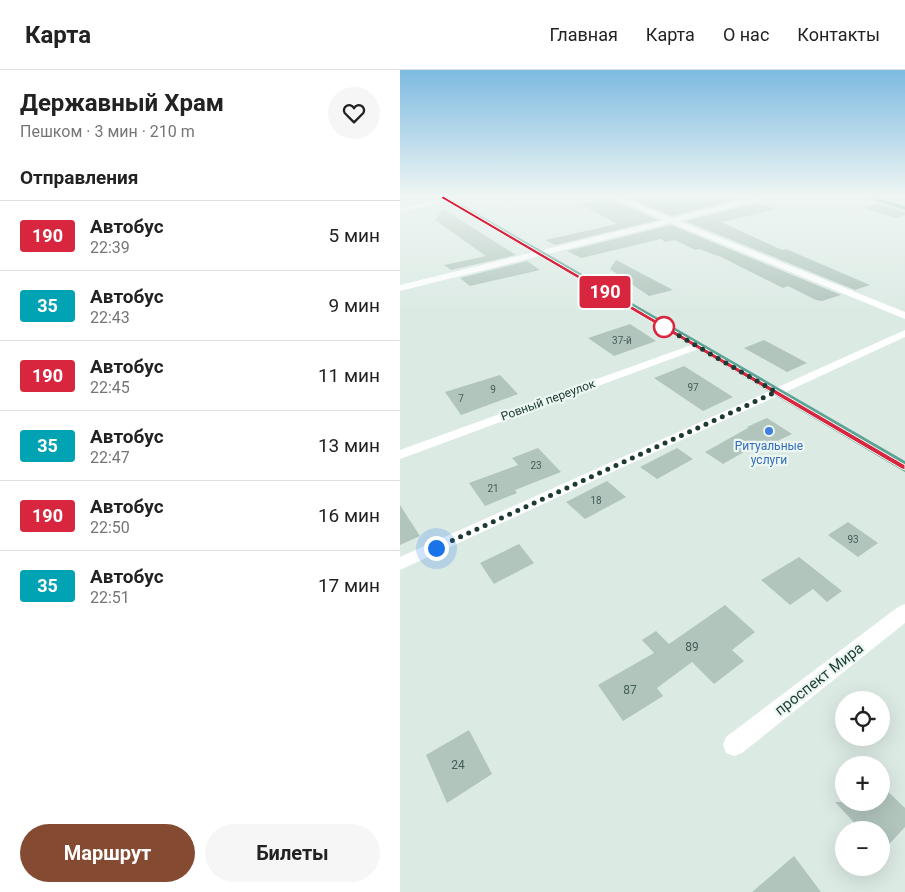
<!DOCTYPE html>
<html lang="ru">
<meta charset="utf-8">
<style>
:root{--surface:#fff;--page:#f6f6f6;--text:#222;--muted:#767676;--line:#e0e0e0;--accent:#854a32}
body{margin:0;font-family:Roboto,sans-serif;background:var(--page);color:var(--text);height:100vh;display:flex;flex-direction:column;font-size:19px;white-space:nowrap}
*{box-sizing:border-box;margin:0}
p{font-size:16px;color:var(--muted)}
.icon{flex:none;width:28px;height:28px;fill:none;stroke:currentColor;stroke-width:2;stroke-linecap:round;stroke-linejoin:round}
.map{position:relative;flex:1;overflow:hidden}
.panel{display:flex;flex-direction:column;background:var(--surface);width:400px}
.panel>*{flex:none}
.badge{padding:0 10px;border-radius:4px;font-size:18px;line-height:32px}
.controls{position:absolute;left:435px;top:621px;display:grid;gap:10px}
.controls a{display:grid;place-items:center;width:55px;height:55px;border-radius:50%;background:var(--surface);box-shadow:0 5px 20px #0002;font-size:25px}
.you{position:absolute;width:25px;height:25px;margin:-12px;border:4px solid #fff;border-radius:50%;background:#1a73e8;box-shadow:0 0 0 8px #1a73e833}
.map>.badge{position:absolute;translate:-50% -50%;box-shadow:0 0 0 2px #fff}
h2{padding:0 20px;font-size:19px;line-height:45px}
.round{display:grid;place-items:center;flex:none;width:52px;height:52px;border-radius:26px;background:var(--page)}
.summary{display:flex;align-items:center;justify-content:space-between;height:85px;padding:0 20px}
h1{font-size:24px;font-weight:700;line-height:38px}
.cta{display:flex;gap:10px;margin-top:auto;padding:10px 20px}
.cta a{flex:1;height:58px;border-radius:30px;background:var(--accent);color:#fff;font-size:20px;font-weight:700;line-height:58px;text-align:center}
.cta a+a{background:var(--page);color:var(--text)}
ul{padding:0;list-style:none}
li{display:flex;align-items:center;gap:15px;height:70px;padding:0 20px;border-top:1px solid var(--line)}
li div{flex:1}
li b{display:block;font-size:19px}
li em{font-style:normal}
li .badge{min-width:55px;font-weight:700;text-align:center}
header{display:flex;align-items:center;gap:30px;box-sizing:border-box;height:70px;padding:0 25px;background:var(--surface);border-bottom:1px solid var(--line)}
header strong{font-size:24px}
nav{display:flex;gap:28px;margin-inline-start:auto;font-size:18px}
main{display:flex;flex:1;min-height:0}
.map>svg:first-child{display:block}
.building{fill:#b1c5bd}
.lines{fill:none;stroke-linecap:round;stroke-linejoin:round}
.minor{fill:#fff;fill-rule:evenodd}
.major{fill:#5ca495;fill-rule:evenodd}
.line{fill:#d7263d;stroke:#fff}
.walk{stroke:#1d3a34;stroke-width:5;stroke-dasharray:0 9}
.stop-dot{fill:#fff;stroke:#d7263d;stroke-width:2.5}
.shop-dot{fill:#3f7fe0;stroke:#ecf7f2;stroke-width:2}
.labels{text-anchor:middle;stroke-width:4.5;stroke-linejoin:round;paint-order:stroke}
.number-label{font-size:10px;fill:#425d56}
.street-label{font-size:12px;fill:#1d3a34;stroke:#ecf7f2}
.shop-label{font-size:12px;fill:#366cbe;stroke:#ecf7f2}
.near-number-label{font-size:12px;fill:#425d56}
.near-street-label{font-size:15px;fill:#1d3a34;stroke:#ecf7f2}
</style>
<header>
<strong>Карта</strong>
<nav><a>Главная</a><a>Карта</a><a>О нас</a><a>Контакты</a></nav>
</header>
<main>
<section class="panel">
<div class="summary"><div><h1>Державный Храм</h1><p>Пешком · 3 мин · 210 m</p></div><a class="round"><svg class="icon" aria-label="heart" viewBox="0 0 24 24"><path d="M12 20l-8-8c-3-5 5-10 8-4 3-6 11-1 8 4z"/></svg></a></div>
<h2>Отправления</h2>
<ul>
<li><span class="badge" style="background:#d7263d;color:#fff">190</span><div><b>Автобус</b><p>22:39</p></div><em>5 мин</em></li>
<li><span class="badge" style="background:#00a3b4;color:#fff">35</span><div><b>Автобус</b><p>22:43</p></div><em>9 мин</em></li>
<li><span class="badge" style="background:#d7263d;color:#fff">190</span><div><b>Автобус</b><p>22:45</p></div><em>11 мин</em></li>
<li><span class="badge" style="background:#00a3b4;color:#fff">35</span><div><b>Автобус</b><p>22:47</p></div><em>13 мин</em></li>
<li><span class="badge" style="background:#d7263d;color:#fff">190</span><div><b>Автобус</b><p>22:50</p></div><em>16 мин</em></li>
<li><span class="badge" style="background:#00a3b4;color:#fff">35</span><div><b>Автобус</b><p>22:51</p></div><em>17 мин</em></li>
</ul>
<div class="cta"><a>Маршрут</a><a>Билеты</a></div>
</section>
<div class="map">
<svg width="505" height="822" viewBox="0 0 505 822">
<rect width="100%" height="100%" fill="#dceae4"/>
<g class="building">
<path d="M226,127H341L344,128L272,146Z"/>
<path d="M209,128L258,150L155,175L145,170L217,154L180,134Z"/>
<path d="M357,133L377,139L321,152L382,180L386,179L470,215L455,220L285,151Z"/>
<path d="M478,133L505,142V145L496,148L463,138Z"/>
<path d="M43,139L116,185L51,200L44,195L86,186L35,150Z"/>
<path d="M271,155L441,225L422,231L416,230L388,216L383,218L321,187L299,179L295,180L275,170L265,172L261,169L181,188L167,181Z"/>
<path d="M216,190L273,220L249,226L210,199Z"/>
<path d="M127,191L140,200L70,216L60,208Z"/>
<path d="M230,254L256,271L214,286L188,268Z"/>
<path d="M364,270L407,293L387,302L344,278Z"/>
<path d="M284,296L333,327L303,341L254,308Z"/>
<path d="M100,305L118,324L61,345L45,322Z"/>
<path d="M367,348L392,364L371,374L365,370L323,394L305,382L348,358L347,357Z"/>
<path d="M138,378L161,402L115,420L117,423L85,436L69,413L118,395L112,388Z"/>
<path d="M277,378L293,389L257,409L240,397Z"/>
<path d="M207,411L226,427L185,449L166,432Z"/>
<path d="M0,435L20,466L0,475Z"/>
<path d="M448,452L478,473L458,487L428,465Z"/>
<path d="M119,474L134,493L94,514L80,493Z"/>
<path d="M399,487L442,521L427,532L413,519L390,535L361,510Z"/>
<path d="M325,535L355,562L332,580L344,591L314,614L292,592L257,618L263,626L223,651L198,615L254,583L242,570L256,561L269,574Z"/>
<path d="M69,660L92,704L47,733L26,685Z"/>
<path d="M481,715L505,738V757L481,783V760H461L435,732H481Z"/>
<path d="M394,786L421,822H352Z"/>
</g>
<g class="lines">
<g class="minor">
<path d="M210,127H220L272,148L358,127H371L279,151L505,242V249L271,153L0,221V215L264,150Z"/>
<path d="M46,128L49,130L48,131L0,142V138Z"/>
<path d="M505,260V267L0,500V487Z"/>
<path d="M297,273L303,276L301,278L0,389V380Z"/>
<path d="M505,534V553L342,683L334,686L326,683L323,675L326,667L498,537Z"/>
</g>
<g class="major">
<path d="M40,127H49L505,391V402Z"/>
<path d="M463,127H475L505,136V140Z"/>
</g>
</g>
<linearGradient id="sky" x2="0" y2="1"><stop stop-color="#7dbae1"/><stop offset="0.52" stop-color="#eff6f3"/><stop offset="1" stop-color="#eff6f3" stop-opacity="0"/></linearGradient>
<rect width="505" height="242" fill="url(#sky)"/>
<path class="line" d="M43,126L505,395V400L502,399L41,128Z"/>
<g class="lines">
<path class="walk" d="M36,478L376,322L264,257"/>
</g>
<circle class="stop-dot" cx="264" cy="257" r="10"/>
<circle class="shop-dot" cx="369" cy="361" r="5"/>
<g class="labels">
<g class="number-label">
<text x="222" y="274">37-й</text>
<text x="293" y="321">97</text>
<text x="93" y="323">9</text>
<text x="61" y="332">7</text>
<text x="136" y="399">23</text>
<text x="93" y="422">21</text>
<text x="196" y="434">18</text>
<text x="453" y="473">93</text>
</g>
<g class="street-label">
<text transform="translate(148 330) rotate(-20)" y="4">Ровный переулок</text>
</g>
<g class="shop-label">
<text x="369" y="380">Ритуальные<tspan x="369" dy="14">услуги</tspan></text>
</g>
<g class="near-number-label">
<text x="292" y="581">89</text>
<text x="230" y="624">87</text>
<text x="58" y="699">24</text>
</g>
<g class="near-street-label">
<text transform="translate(419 609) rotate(-38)" y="5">проспект Мира</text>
</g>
</g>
</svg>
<div class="controls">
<a><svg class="icon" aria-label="locate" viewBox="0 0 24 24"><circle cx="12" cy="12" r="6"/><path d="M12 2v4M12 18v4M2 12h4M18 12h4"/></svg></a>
<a>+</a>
<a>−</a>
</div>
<div class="you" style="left:36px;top:478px"></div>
<b class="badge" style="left:205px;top:222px;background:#d7263d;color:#fff">190</b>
</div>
</main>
